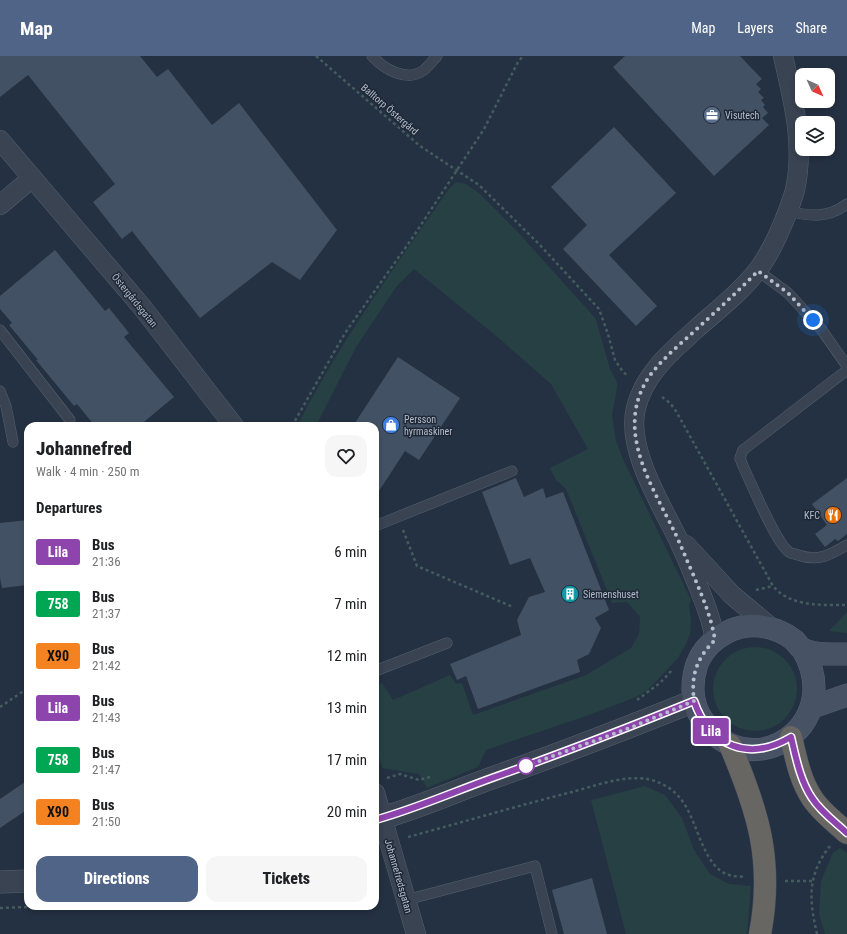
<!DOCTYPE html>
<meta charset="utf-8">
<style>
:root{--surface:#fff;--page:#f6f6f6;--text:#202124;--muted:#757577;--accent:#4f6486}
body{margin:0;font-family:"Roboto Condensed",sans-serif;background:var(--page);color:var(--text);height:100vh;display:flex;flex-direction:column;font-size:15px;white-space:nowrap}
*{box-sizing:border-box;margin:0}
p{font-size:13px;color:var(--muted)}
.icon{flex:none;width:22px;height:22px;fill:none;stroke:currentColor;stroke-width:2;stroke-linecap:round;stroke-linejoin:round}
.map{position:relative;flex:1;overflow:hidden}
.sheet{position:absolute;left:24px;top:366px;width:355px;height:488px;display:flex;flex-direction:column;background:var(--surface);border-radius:12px;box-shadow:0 2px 6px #0003}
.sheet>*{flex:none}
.badge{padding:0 8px;border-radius:3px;font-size:14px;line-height:26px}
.needle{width:26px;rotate:135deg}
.buttons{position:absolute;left:795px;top:12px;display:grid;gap:8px}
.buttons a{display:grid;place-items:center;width:40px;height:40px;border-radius:8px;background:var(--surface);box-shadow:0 2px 6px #0003;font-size:20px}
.you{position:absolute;width:20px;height:20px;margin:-10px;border:3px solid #fff;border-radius:50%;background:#1a73e8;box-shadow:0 0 0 6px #1a73e833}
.map>.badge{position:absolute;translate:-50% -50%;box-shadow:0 0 0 2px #fff}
h2{padding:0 12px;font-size:15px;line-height:36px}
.round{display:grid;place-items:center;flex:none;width:42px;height:42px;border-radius:12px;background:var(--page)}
.summary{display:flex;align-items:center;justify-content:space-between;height:68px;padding:0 12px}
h1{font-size:19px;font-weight:800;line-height:30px}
.action{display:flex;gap:8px;margin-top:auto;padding:8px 12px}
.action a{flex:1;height:46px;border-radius:12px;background:var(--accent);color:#fff;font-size:16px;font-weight:800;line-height:46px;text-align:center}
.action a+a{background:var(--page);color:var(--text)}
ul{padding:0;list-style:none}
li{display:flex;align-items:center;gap:12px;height:52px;padding:0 12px}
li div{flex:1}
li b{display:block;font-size:15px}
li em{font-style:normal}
li .badge{min-width:44px;font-weight:700;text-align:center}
header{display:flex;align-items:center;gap:24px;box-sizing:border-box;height:56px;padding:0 20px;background:var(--accent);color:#fff}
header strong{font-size:19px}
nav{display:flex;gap:22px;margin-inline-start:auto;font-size:14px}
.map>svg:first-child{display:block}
.green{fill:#264043}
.building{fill:#435164}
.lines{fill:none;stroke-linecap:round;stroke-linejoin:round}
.service-casing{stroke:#57616f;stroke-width:11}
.minor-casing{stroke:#57616f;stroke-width:20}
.tertiary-casing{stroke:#57616f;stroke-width:23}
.secondary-casing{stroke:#57616f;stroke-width:23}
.trunk-casing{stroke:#444e5c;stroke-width:23}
.path{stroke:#455c5f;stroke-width:2.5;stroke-dasharray:3 3;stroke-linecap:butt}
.service{stroke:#394351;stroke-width:10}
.minor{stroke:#394351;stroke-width:19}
.tertiary{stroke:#394351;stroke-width:22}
.secondary{stroke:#475264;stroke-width:22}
.trunk{stroke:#686663;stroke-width:22}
.line-casing{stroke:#fff;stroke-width:9}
.line{stroke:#8e44ad;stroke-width:6}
.walk{stroke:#b6becc;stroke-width:4;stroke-dasharray:0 7.2}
.stop-dot{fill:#fff;stroke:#8e44ad;stroke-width:2}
.labels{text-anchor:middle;stroke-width:3;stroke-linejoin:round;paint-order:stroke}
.street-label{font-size:10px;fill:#b6becc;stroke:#1e2837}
.poi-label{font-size:10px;fill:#b6becc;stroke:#1e2837;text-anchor:start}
</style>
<header>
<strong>Map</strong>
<nav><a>Map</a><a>Layers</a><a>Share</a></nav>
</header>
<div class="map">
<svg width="847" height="878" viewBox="0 0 847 878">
<rect width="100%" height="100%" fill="#243142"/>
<g class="green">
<path d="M456,126L466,128L480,138L516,174L596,263L610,313L617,326V332L612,359L616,385L623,403L691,544L689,549L691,565L690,578L686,588L678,602L648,634L636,641L589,659L486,694L478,711L427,732L419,718L382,712L375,687V631L382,627L393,644L450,619L456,628L462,627L473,659L586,619L631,592L639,578L640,561L627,546L612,547L566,433L556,424L550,412L588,393L551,328L501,284L414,213L397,230L355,293L316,370H297C339,287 395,211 448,134Z"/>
<path d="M847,556V577L829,575Z"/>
<circle cx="755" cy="633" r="42"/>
<path d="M645,730L665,739L682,762L694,794L710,818L729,828L751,830L747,878H626L591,744Z"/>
<path d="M840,792L847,797V878H825L819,858L821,825L833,797Z"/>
</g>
<g class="building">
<path d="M0,0H140L157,21L168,13L212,69L239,47L337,174L300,224L272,206L200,262L132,175L122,183L93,146L115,128L28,19L0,41Z"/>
<path d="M625,0H740L762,23L756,28L761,33L758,36L764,42L761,44L765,49L763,51L768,57L762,62L769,69L714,120L613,11Z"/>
<path d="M614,71L676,137L609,199L657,250L636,270L563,193L587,169L551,131Z"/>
<path d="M55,194L105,255L109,252L129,277L124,281L174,341L139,370H95L77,348L74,350L36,304H38L9,269L12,267L0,253V240Z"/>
<path d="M398,301L460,342L419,404L405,395L375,441V370H353Z"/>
<path d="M516,422L524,441L543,432L546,442L563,436L609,554L595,562L601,572L589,598L577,604L580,616L478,653L466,620L457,624L450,608L521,579L517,564L529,541L545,536L530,502L510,509L482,436Z"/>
<path d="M847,422V478L838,485L835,483L825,491L815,478L827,469L812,448Z"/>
<path d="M28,464V529L2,532L0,522V467Z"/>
<path d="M28,724V753L0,772V743Z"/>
<path d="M592,822L607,878H564L552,834Z"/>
</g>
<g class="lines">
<defs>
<g id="service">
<path d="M372,0C384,13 407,27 424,14C429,10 433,4 437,0"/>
<path d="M787,155C810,160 827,163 847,148"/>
<path d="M758,215L788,237L821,273L847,310"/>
<path d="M0,274L70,364"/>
<path d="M847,314L743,394L740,402L743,410C751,427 776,487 789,496C792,498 795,498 798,499C818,506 830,499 847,489"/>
<path d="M0,335L6,350L13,386"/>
<path d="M375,470L512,415"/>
<path d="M375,615L447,587"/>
<path d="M406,844L535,810L552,878"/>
</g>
<g id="minor">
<path d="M0,84L142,251L234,370"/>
<path d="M0,149L32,122"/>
<path d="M686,489L732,539L773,573"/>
<path d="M715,584C711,559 701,538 692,515C687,503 682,491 676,479C659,445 626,391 636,352C644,318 671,296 695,274C716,255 740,237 757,215C769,200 777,182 784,165C788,155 792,145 795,134C805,89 793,44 783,0"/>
<path d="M375,737L416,878"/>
</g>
<g id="tertiary">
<path d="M375,764C415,753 453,736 492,722C560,698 627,672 694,645"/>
<path d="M0,826L28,825"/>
</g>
<g id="secondary">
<path d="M803,594C847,671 747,733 702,663C691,647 691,626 697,608C705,587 727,572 748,570C765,569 781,574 794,584C797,587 800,593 805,594C817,599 834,598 847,598"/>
<path d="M813,651L847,639"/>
</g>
<g id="trunk">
<path d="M791,681C796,702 800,724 812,742C820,755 835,766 847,777"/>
<path d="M730,689C758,755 774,805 760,878"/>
</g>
</defs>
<use href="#service" class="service-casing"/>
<use href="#minor" class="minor-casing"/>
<use href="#tertiary" class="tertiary-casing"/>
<use href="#secondary" class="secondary-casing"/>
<use href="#trunk" class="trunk-casing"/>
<g class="path">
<path d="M316,0L420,90L479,129L539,188L599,253L608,278L615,304L623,316L628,320"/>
<path d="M662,341L670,347L676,355L773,530C790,551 822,549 847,549"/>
<path d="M292,370L345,277L413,181L484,73L518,6L523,0"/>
<path d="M403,474L417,510L513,551"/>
<path d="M756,534L773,530"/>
<path d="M637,644L660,627L673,613"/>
<path d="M0,651L28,632"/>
<path d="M387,722L400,718L419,724L430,721"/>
<path d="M408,781C463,766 517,750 572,736C594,730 624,719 647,723C659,725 672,732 680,742C698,763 702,811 729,819C734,821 740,820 745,821"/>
<path d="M785,825H812"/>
<path d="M0,852L56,850"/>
<path d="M817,878C809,844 807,819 830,790"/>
</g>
<use href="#service" class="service"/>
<use href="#minor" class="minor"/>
<use href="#tertiary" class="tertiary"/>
<use href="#secondary" class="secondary"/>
<use href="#trunk" class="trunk"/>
</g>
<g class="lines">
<defs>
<path id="line" d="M375,764C415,753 453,736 492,722C560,698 627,672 694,645C710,691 749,706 791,681C796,702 800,724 812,742C821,756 835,766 847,777"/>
</defs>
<use href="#line" class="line-casing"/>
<use href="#line" class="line"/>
<path class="walk" d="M526,710L632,671L694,645C691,619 696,603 715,584C711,560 702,540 693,518C687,505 682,492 676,479C652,429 612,372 651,318C665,300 684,285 701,269C720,252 739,234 758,215L788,237L813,264"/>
</g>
<defs>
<symbol id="office-disc" viewBox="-11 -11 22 22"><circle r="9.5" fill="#5c6f8a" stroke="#1e2837"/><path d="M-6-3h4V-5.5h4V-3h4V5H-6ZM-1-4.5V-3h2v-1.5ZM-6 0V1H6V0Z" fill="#fff"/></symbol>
<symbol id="shop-disc" viewBox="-11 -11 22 22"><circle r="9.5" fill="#3f7fe0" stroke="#1e2837"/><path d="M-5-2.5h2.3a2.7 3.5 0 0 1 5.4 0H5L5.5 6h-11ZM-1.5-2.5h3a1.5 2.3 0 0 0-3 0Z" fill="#fff"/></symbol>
<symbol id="restaurant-disc" viewBox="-11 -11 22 22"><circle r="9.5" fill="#e8710a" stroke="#1e2837"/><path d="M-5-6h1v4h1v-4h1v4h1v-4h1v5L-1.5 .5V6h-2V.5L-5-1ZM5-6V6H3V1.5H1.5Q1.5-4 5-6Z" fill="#fff"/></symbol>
<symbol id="building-disc" viewBox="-11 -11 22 22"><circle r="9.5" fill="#0f9aa8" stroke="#1e2837"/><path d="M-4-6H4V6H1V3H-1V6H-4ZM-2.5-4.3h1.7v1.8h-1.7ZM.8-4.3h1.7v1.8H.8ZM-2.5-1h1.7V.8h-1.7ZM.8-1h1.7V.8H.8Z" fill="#fff"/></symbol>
</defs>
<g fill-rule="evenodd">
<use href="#office-disc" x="702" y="49" width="20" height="20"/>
<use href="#shop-disc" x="381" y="359" width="20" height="20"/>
<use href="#restaurant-disc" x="823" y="449" width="20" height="20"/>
<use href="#building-disc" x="560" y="528" width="20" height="20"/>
</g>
<circle class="stop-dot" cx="526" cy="710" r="8"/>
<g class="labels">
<g class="street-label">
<text transform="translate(390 53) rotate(41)" y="4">Balltorp Östergård</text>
<text transform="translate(135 244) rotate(51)" y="4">Östergårdsgatan</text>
<text transform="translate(399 820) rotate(74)" y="4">Johannefredsgatan</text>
</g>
<g class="poi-label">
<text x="725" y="63">Visutech</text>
<text x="404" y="367">Persson<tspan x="404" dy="12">hyrmaskiner</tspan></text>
<text x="820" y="463" text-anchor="end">KFC</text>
<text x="583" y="542">Siemenshuset</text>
</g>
</g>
</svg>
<div class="buttons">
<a><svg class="needle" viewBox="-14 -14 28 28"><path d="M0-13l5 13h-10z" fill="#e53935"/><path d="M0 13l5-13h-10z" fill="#757577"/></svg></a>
<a><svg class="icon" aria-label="layers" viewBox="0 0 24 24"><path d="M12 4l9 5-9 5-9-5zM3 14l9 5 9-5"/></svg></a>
</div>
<div class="you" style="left:813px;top:264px"></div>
<b class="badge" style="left:711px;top:675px;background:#8e44ad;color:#fff">Lila</b>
<section class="sheet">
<div class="summary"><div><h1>Johannefred</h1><p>Walk · 4 min · 250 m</p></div><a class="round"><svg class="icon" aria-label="heart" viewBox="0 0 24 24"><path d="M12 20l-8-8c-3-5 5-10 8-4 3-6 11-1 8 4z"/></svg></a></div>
<h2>Departures</h2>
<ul>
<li><span class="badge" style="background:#8e44ad;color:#fff">Lila</span><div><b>Bus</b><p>21:36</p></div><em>6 min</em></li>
<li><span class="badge" style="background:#00a651;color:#fff">758</span><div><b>Bus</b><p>21:37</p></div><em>7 min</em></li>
<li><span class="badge" style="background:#f58220;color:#111">X90</span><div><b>Bus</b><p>21:42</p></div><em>12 min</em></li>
<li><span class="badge" style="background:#8e44ad;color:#fff">Lila</span><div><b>Bus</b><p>21:43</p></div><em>13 min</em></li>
<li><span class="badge" style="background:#00a651;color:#fff">758</span><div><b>Bus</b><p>21:47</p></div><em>17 min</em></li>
<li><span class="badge" style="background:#f58220;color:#111">X90</span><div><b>Bus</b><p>21:50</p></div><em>20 min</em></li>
</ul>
<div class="action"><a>Directions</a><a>Tickets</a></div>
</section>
</div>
